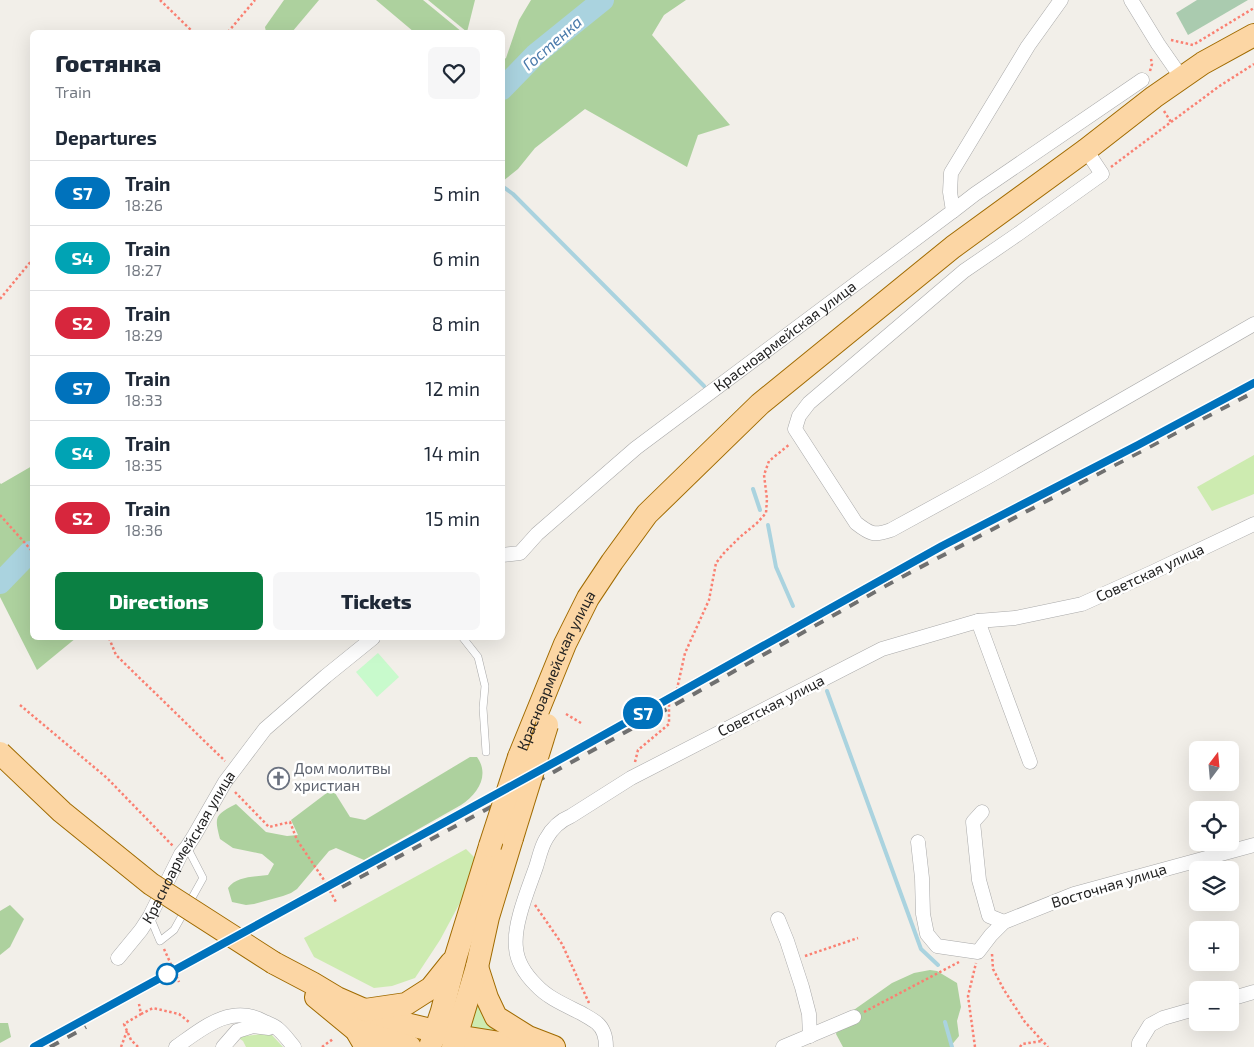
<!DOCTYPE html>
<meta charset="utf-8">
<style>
:root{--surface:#fff;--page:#f6f6f7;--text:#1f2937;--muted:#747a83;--line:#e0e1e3;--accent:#0b8043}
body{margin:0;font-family:"Exo 2",sans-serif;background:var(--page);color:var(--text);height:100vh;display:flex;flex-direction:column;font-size:19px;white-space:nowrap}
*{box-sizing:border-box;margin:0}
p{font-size:16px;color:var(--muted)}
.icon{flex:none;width:28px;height:28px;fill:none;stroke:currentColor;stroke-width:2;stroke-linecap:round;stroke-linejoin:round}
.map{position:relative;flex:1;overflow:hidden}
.sheet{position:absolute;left:30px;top:30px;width:475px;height:610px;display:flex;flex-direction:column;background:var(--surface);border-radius:8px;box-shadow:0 5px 20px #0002}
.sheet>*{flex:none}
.badge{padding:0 10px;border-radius:16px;font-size:18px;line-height:32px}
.needle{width:32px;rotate:16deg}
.controls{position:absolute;left:1189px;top:741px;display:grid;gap:10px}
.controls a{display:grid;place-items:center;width:50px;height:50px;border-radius:8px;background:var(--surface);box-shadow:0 5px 20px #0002;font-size:25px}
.map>.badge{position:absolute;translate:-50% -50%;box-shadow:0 0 0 2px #fff}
h2{padding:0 25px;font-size:19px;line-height:45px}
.round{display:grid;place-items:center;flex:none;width:52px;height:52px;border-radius:8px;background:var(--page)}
.headline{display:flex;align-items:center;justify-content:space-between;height:85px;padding:0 25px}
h1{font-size:24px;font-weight:800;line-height:38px}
.action{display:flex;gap:10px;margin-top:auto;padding:10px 25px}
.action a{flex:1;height:58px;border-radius:8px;background:var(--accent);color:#fff;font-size:20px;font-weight:800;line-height:58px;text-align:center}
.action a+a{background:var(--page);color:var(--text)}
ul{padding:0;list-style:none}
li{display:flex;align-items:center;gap:15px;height:65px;padding:0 25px;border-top:1px solid var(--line)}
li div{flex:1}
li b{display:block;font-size:19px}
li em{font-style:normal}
li .badge{min-width:55px;font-weight:700;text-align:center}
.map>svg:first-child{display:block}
.grass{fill:#cdebb0}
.forest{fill:#add19e}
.cemetery{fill:#aacbaf}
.park{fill:#c8facc}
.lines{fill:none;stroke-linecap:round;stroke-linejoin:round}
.stream{stroke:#aad3df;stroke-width:4}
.river{stroke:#aad3df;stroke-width:22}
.lane-casing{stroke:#a9a9a9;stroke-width:8}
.street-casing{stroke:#a9a9a9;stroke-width:15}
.primary-casing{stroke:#a06b00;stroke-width:24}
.path{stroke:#fa8072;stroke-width:2.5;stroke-dasharray:2.5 2.5;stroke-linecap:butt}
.lane{stroke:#fff;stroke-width:7}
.street{stroke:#fff;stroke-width:14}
.primary{stroke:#fcd6a4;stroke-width:22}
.rail{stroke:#707070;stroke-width:4;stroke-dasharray:10 10;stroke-linecap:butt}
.primary-bridge-casing{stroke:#a06b00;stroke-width:24;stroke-linecap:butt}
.primary-bridge{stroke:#fcd6a4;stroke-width:22}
.line-casing{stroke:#fff;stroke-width:11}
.line{stroke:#0072bc;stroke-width:8}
.stop-dot{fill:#fff;stroke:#0072bc;stroke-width:2.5}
.labels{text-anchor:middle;stroke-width:5;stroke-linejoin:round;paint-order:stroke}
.street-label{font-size:15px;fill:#222;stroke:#fff}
.worship-label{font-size:15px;fill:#5b616d;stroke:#fff;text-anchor:start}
.water-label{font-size:16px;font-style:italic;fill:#4a7aab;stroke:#fff}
</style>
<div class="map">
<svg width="1254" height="1047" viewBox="0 0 1254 1047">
<rect width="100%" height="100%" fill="#f2efe9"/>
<g class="grass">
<path d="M1254,455V494L1212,511L1197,487Z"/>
<path d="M466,849L475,858L462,899L440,940L415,978L392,986L374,988L314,957L304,938Z"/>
<path d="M476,983L521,1038L468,1027Z"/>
<path d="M270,1033L283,1047H246L243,1041L237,1037Z"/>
</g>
<g class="forest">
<path d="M284,0H319L292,32H266L265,27Z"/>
<path d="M376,0H423L462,32H414Z"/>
<path d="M428,0H475L467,32Z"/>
<path d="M531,0H686L664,15L652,35L730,125L698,135L687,167L585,109L535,148L518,169L503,181V60L506,58L519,20Z"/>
<path d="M32,466V638H76L37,670L0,597V483L1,484Z"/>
<path d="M470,757H477C490,775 478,794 461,805L364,860L336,848L329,851L297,889L291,893L283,896L254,904L246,905L232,902L228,888C237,876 254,877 268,875L274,864L262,854L233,848L220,839C214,816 215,815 236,804L266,832L287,836L298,835L291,820L328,792L335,793L350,817L365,820Z"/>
<path d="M10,905L24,919L10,947L0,955V911Z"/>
<path d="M930,970L937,971L957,983L961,1007L957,1021L959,1036L950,1047H843L836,1034L841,1019L892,983L914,973Z"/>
<path d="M0,1023H8L11,1037L0,1043Z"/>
</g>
<path class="cemetery" d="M1197,0H1248L1188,35L1176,13Z"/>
<path class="park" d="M378,653L399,677L377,697L356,672Z"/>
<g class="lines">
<g class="stream">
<path d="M502,186L513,194L704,386"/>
<path d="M753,489L760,510"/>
<path d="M768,525L776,567L793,606"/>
<path d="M827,691L921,949L938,965"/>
<path d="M945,1022L952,1047"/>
</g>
<g class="river">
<path d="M502,89L536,54L603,0"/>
<path d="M0,583L30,552"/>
</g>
<defs>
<g id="lane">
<path d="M463,638L478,657L485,686L483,708L486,752"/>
<path d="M150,917L160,941L174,930L203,878L187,847"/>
</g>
<g id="street">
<path d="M1131,0L1158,44L1181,77"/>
<path d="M1086,150L1102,174L1018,234L964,271L809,403L799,416L795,429L856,523C870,534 874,536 891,530L986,478L1254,324"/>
<path d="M953,211L975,194L1142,80"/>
<path id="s1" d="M502,555L520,553L537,534L636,448L953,211L950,192L951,173L1028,46L1061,0"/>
<path d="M978,621L1030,762"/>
<path d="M982,812L973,822L979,880L989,916L1004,922"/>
<path d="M918,842L922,878L923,914L927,934L937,946L978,952L991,935L1004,922L1074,894L1254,845"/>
<path d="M778,919L787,941L802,987L809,1014L810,1036"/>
<path id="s2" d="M118,958L141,930L150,916L181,854L187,847L194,836L225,782L265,729L326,676L373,638"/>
<path d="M1230,999L1254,992"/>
<path d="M176,1047C203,1028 231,1003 265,1022C269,1024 275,1026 278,1029C284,1034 289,1041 294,1047"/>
<path d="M223,1047L237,1031L253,1026L269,1028"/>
<path d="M606,1047C606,1038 604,1029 597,1023C592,1019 586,1016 581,1013C565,1005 548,998 536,985C526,975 517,962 516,948C513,925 528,890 536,867C539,858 541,847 546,839C552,828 559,821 571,816L631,778L882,649L978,621L1015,618L1082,604L1153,572L1254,524"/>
<path d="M783,1047L854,1017"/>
<path d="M1139,1047V1043L1150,1025L1163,1018L1198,1008"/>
</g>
<g id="primary">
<path id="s3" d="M519,757L565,644L588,598L612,562L647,514L760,404L953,247L1086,150L1154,97L1203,63L1254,35"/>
<path d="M274,963L312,983L337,998L385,1019L456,1036L524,1047"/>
<path d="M477,967L487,998L496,1017L528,1037L554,1047"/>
<path d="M316,997L356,1030L366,1047"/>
<path d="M365,1010L406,1004L431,988L451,963"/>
<path d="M356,1030L410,1047"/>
<path d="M430,1047L442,1011L456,956L490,846"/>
<path d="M453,1047L477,967L488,917L512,838"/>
</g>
</defs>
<use href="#lane" class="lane-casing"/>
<use href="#street" class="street-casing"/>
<use href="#primary" class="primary-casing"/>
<g class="path">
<path d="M160,0L193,32"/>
<path d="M228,32L255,0"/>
<path d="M1171,40L1193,45L1254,8"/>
<path d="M1150,71L1152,64L1151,59"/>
<path d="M1164,111L1171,122"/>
<path d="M1111,167L1218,87L1254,64"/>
<path d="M0,299L32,260"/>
<path d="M0,515L32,551"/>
<path d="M109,638L116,655L225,761"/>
<path d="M20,705L107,778L173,846"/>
<path d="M566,714L581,723"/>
<path d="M635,762L638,750L669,724V698L677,689L685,653L709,600L716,563L724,553L740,537L757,523L766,513L767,499L764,475L769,461L790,444"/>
<path d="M235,792L269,827L290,822L297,840L324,880L336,902"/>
<path d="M535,905L562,944L589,1003"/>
<path d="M164,949L179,982"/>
<path d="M992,954L993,969L1004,990L1025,1022L1048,1047"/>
<path d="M805,956L858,938"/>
<path d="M864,1012L959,962"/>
<path d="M141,1014L153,1008L179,1014L189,1022"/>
<path d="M121,1047L127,1031"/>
<path d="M138,1047L131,1040L124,1024L141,1014L139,1004"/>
<path d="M322,1047L333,1039"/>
<path d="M975,1047L968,996L976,963"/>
<path d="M1020,1047L1022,1044L1042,1041"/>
</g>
<use href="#lane" class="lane"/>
<use href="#street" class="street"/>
<use href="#primary" class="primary"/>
<g class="rail">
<path d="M342,887L478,814L669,708L896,580L1254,392"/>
<path d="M34,1047L565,756L942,545L1138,445L1254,383"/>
<path d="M50,1047L86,1027"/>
</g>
<defs>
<g id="primary-bridge">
<path d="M0,753L62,812L151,884L274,963"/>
<path d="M512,838L547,725"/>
<path d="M490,846L519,757"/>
</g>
</defs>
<use href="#primary-bridge" class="primary-bridge-casing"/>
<use href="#primary-bridge" class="primary-bridge"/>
</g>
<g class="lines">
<defs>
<path id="line" d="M34,1047L566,756L942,546L1138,445L1254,383"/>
</defs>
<use href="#line" class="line-casing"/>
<use href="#line" class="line"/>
</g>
<defs>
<symbol id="church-ring" viewBox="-11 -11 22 22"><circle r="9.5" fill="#fff" stroke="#6b7280" stroke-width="1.5"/><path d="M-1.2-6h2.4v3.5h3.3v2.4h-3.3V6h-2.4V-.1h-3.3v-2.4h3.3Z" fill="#6b7280"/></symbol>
</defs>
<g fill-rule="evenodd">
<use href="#church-ring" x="266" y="766" width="25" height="25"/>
</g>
<circle class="stop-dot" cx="167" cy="974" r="10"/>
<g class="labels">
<g class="street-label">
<text dy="5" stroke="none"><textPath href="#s1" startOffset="361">Красноармейская улица</textPath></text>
<text transform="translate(1150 573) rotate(-25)" y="5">Советская улица</text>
<text dy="5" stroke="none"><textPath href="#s3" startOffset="94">Красноармейская улица</textPath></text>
<text transform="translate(771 706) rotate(-27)" y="5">Советская улица</text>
<text dy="5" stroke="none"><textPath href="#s2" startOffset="132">Красноармейская улица</textPath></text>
<text transform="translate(1109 886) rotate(-17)" y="5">Восточная улица</text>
</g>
<g class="worship-label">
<text x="294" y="774">Дом молитвы<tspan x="294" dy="17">христиан</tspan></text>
</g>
<g class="water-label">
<text transform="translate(552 43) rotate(-41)" y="6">Гостенка</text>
</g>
</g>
</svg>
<div class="controls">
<a><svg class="needle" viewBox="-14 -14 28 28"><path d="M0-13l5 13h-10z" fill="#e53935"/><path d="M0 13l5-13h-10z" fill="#747a83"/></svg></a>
<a><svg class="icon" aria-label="locate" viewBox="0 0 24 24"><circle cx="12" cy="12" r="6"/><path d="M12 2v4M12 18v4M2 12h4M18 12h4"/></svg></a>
<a><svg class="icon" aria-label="layers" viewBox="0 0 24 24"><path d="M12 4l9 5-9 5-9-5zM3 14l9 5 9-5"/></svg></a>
<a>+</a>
<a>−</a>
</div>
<b class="badge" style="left:643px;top:713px;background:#0072bc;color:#fff">S7</b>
<section class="sheet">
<div class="headline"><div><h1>Гостянка</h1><p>Train</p></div><a class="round"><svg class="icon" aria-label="heart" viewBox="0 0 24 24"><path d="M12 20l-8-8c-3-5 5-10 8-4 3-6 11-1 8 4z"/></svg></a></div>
<h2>Departures</h2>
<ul>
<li><span class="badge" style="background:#0072bc;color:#fff">S7</span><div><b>Train</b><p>18:26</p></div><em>5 min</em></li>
<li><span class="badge" style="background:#00a3b4;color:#fff">S4</span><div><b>Train</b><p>18:27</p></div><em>6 min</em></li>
<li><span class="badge" style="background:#d7263d;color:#fff">S2</span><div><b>Train</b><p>18:29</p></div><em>8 min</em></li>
<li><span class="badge" style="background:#0072bc;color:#fff">S7</span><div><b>Train</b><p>18:33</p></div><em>12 min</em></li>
<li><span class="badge" style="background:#00a3b4;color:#fff">S4</span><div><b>Train</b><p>18:35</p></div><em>14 min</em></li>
<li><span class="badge" style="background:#d7263d;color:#fff">S2</span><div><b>Train</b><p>18:36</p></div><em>15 min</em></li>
</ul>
<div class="action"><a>Directions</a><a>Tickets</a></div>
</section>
</div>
